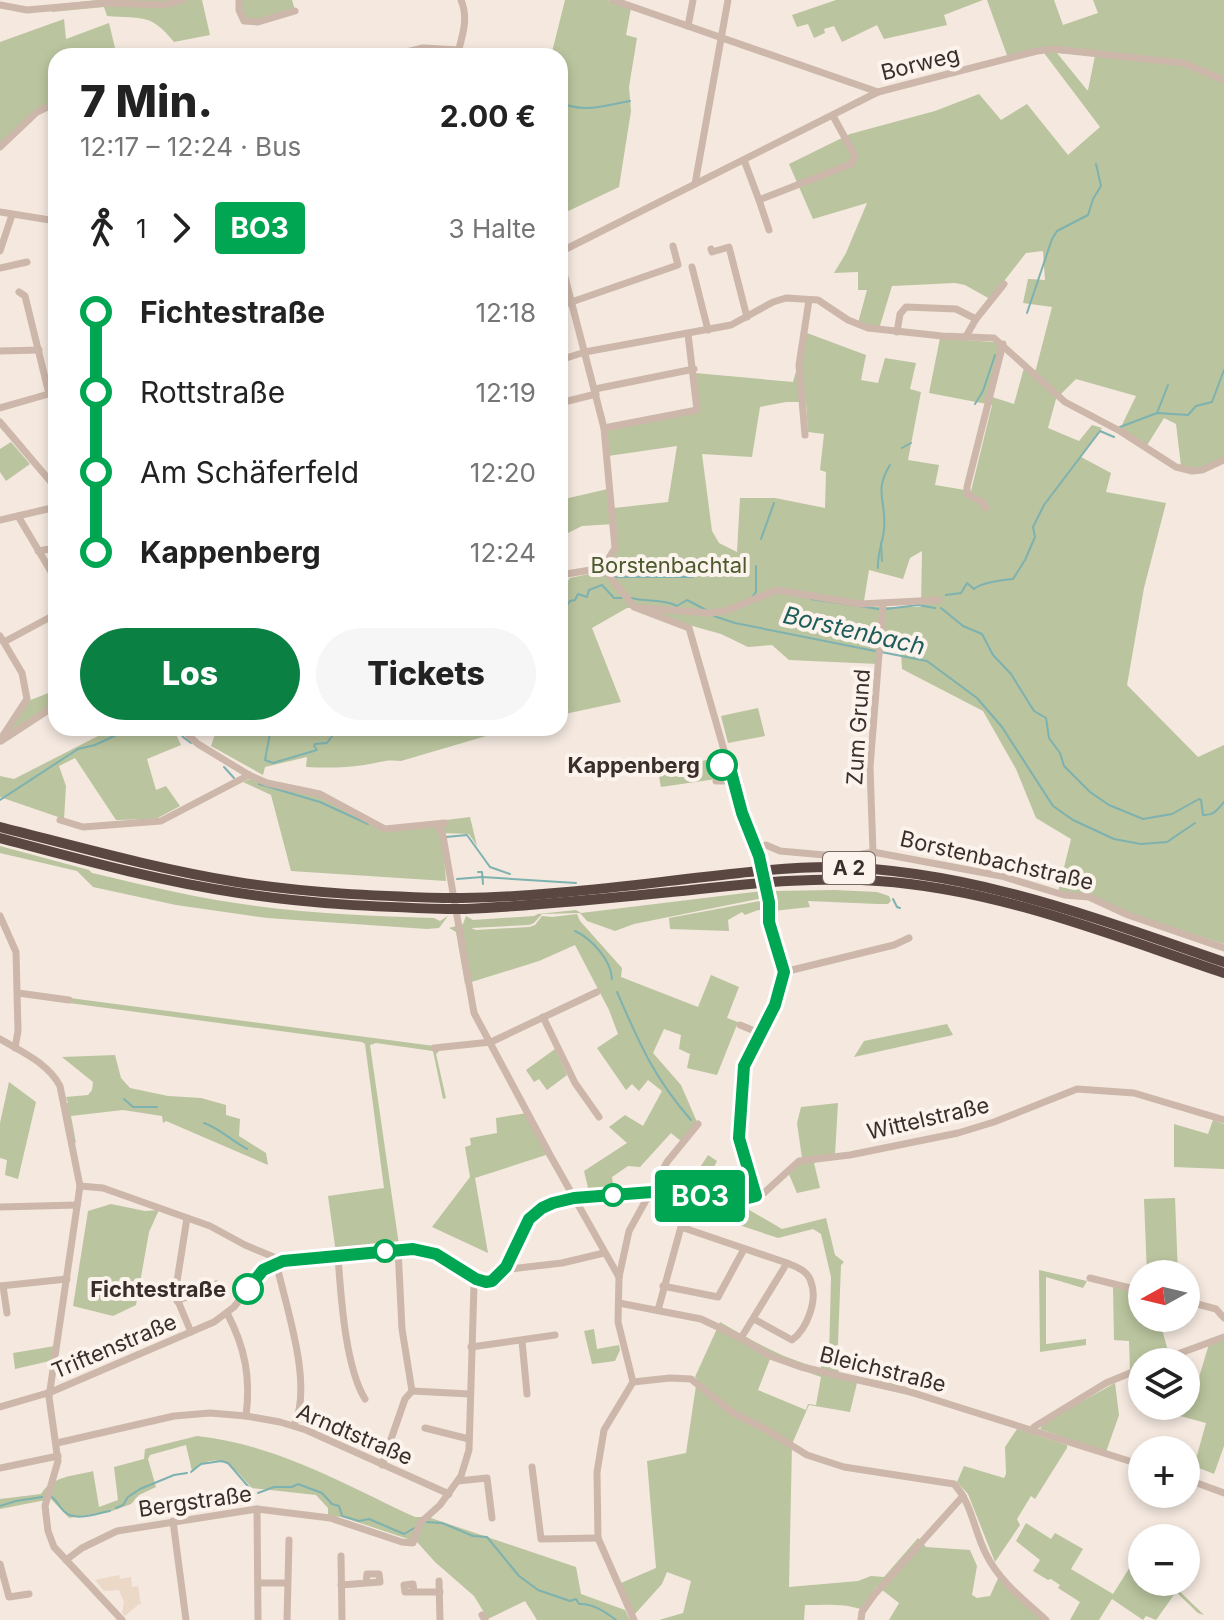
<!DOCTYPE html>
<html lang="de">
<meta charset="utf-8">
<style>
:root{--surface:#fff;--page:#f6f6f6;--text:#222;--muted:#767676;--accent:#0b8043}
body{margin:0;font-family:Inter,sans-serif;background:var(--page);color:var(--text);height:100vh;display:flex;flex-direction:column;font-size:30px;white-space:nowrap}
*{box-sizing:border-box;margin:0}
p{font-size:26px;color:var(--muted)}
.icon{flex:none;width:44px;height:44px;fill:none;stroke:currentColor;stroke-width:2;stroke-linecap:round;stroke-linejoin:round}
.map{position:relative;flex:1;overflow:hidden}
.panel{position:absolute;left:48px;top:48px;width:520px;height:688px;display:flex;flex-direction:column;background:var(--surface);border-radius:24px;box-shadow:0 4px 12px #0003}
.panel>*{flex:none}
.badge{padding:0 16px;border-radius:6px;font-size:28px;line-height:52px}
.needle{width:52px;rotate:262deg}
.controls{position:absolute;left:1128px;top:1260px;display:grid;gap:16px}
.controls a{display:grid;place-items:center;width:72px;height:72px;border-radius:50%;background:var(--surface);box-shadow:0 4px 12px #0003;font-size:40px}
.map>.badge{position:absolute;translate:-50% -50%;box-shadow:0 0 0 4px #fff}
.legs{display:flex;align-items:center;gap:12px;height:88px;padding:0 32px;font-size:26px}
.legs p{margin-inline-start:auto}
.headline{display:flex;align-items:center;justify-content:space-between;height:136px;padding:0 32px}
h1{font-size:44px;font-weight:800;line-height:60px}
.cta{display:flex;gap:16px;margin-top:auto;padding:16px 32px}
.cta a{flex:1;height:92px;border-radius:48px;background:var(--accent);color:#fff;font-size:32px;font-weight:800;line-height:92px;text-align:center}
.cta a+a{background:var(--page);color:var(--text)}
ul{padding:0 32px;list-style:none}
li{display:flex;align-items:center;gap:28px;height:80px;font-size:30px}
li i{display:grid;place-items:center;width:12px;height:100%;margin:0 10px;background:currentColor}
li i::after{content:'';width:20px;height:20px;margin:-10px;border:6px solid;border-radius:50%;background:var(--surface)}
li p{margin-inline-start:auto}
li:first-child i{background:linear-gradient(#0000 50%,currentColor 0)}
li:last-child i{background:linear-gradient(currentColor 50%,#0000 0)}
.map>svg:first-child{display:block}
.green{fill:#bac49e;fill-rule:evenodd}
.plaza{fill:#ecd8c6}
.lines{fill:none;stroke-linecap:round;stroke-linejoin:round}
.stream{stroke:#7db2b0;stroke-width:2}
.minor{stroke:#cdb7aa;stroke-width:7}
.highway{stroke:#5b4741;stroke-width:10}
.minor-bridge{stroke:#cdb7aa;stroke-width:7}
.highway-bridge{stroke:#5b4741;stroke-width:10}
.line-1-casing{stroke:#fff;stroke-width:18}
.line-1{stroke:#00a651;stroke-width:12}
.stop-1-dot{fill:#fff;stroke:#00a651;stroke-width:4}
.labels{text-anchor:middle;stroke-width:8;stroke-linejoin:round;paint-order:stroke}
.shield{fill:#fbf3ec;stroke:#746964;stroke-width:2}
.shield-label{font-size:20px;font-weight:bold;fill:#3a2e2a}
.street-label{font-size:22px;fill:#3a2e2a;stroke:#fbf3ec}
.park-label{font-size:22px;fill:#4c592d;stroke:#fbf3ec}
.stop-label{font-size:22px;font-weight:bold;fill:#3a2e2a;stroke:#fbf3ec;text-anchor:end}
.water-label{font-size:24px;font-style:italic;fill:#1e5d5c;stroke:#fbf3ec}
</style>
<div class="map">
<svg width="1224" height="1620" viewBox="0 0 1224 1620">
<rect width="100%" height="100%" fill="#f4e8df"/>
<g class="green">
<path d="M97,0H202L210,35L174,42C151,13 142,19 107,16L104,7L52,12L50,5Z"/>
<path d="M240,0H292L295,10L257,21L245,20Z"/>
<path d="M565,0H608L631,8L626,35L637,38L629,87L631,111L619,187L560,215V56H551Z"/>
<path d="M836,0H983L944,15L947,25L884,39L877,25L842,42L834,26L824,29L825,33L814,38L808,24L797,27L792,15Z"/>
<path d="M987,0H1054L1063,25L1098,13L1093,0H1224V462L1203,473L1181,466L1176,424L1164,418L1146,447L1120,429L1136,396L1076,379L1056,399L1048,428L1079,441L1092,425L1102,428L1081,457L1111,473L1106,492L1166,503L1144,588L1127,685L1198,757L1224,745V944L1146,920L1102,900L1058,892L1071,839L1036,818L1016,769L983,711L902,669L901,652L880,648L878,664L789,660L772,645L748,647L721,634L653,615L637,608H627L592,628L621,702L560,715V592L570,578L603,571L617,549L614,524L582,526L560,537V500L612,488L614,508L668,502L677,446L608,456L605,431L698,411L695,373L793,382L807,333L866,355L861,380L878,383L885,358L916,363L910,389L921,392L908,460L939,465L935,485L971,491L992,405L929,393L940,338L1005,343L992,397L1014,404L1025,364L1034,373L1036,369L1052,307L1023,303L1028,279L1045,280L1043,251L1026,253L990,299L965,285L955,283L892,286L879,329L858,323L867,290H858V272L834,273L846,253L867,203L813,219L789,164L850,134L935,111L979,94L1001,120L1027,104L1068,155L1100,127L1041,49L1008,58ZM1057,53L1095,56L1088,90H1087ZM786,402H806L808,432L824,434L820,470L826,472L825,508L775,498H740L737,552L719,543L712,531L702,454L752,457L760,407ZM922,551L921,607H863L869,570L903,579L910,558Z"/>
<path d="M64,19L66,39L109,23L117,56H56V100L33,113L0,144V42Z"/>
<path d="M11,442L30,464L6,481L0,472V449Z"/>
<path d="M56,690V703L0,741L28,701Z"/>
<path d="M758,708L765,736L728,743L721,716Z"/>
<path d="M95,728H173L181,745L147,759L156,790L166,786L180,806L156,819L116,820L75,758L59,766L66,786L64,819L0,797V776L14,779L100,735Z"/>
<path d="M217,728H513L401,761C384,759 379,763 364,765C344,768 325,768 306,767L307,757L265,767L263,775L211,746Z"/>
<path d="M724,756L730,777L661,787L658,771Z"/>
<path d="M250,779L319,795L379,825L391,827L470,817L477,846L469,834L442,833L446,881L291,871L271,795L243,782Z"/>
<path d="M0,846L89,870L92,873C147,886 201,899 256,906C315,914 375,916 434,918L440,921L448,916L439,928L427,929L267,918L176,905L93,887L77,871L0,853Z"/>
<path d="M835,890L877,892L889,896L891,901L888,904H878L808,901L810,907L773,911L775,891Z"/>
<path d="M762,891L763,898L634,924L615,931L587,921L580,913L542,914L534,923L529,925L471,928L476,930L529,927L535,925L542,916L552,917L577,914L580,921L622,968L621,977L698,1007L711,975L739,987L727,1018L738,1022L717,1075L687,1068L690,1054L679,1049L681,1035L664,1029L653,1053L681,1085L697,1122L682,1142L671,1133L640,1167L628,1166L612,1177L614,1190L589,1192L584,1171L627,1143L609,1127L625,1115L643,1126L662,1091L648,1080L639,1091L632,1084L626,1090L597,1048L618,1034L609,1010L575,945L539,961L465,984L456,932L449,928L463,924L466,916L473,920L534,916L538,914L576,910L581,913Z"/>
<path d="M765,900L766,911L758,910L745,915L742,912L728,920L729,931L670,929L669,918Z"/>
<path d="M70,998L434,1046L439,1051L436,1054L446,1098L443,1099L433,1051L376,1043L370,1045L399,1245L336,1253L328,1196L384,1188L365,1044L362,1042L69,1003Z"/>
<path d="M947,1024L953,1035L854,1057L864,1041Z"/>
<path d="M555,1049L567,1075L547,1090L539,1079L534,1082L526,1070Z"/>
<path d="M115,1055L121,1078L130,1088L168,1096L201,1098L226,1105V1115L240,1119L239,1136L266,1153L268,1165L166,1121L163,1123L162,1116L123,1110L71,1116L76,1143L67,1137L61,1105L68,1103L66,1097L88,1095L92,1090L93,1082L62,1057Z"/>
<path d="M9,1082L36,1102L18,1179L5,1175L7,1160L0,1158V1123Z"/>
<path d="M838,1103L835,1155L814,1163L820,1188L797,1193L788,1172L802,1158L797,1123L801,1107Z"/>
<path d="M527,1113L546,1155L475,1178L488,1253L432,1227L470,1177L465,1147L471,1145L470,1138L497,1133L496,1118Z"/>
<path d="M1213,1120L1224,1124V1169L1174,1167V1124L1208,1134Z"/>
<path d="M708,1155L717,1161L700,1193L685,1191Z"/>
<path d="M656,1195L739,1204L782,1229L826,1218L835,1255L844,1262L841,1265L837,1369L840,1373L900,1385L986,1413L857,1383L850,1412L809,1405L792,1444L789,1587L858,1581L871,1576L884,1577L918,1538L926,1547L970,1550L977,1566L972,1595L977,1598L990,1596L1000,1574L1048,1620H889L899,1603L877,1586L860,1609C843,1603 823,1605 805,1605L804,1620H659L683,1613L691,1581L667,1572L662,1584L634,1615L621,1583L656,1568L647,1461L686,1453L697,1379L695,1377L720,1322C753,1341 781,1358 820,1368L829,1357L831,1277L821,1234L813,1229L778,1238L712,1216L711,1219L695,1213L690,1228L682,1225L687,1206L670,1200L668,1203L651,1200ZM770,1359L821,1377L816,1405L808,1404L806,1410L758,1390Z"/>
<path d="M1175,1198L1178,1274H1147L1144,1199Z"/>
<path d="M111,1204L145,1211L159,1210L149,1232L136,1305L113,1316L73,1306L88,1211Z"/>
<path d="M1039,1270L1087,1281L1083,1288L1046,1277V1344L1086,1339V1345L1040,1352Z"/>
<path d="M1113,1287L1142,1294V1318H1159L1169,1355L1152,1362H1142V1366L1130,1372L1129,1341L1114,1340Z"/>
<path d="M594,1329L597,1349L619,1345L620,1350L615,1361L592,1364L584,1331Z"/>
<path d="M1224,1340V1446L1214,1474L1194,1466L1206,1423L1158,1410L1159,1406H1186V1393L1194,1394L1209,1344Z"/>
<path d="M55,1346L54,1360L15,1369L13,1353Z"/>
<path d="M1115,1383L1119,1415L1106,1452L1040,1429L1044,1423Z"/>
<path d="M1017,1429L1067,1445V1448L1035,1499L1031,1496L1017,1519L1020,1525L995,1562L968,1494L957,1482L964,1466L1004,1478L1006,1474L1005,1447Z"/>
<path d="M197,1436C275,1444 344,1484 415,1517H428L576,1567L581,1594L625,1610L630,1620H537L525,1601L488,1619L474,1596L435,1562L417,1542L342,1517L328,1516V1508L316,1495L252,1488C233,1467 220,1448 192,1471L186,1445L150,1455L148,1459L156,1487L139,1495L131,1504L112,1511L69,1518L51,1499L0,1509V1499L41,1494C52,1476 74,1476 93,1471L99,1507L118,1500L114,1467L144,1459L145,1449Z"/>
<path d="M1026,1523L1051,1539L1055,1533L1083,1549L1071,1569L1113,1594L1142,1548V1582H1170L1204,1615L1198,1613L1176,1592L1156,1620L1146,1616L1143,1620L1112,1599L1099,1620H1070L1080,1602L1058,1588L1060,1585L1051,1579L1048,1580L1033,1571L1040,1560L1016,1541Z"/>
</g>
<path class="plaza" d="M119,1575L120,1579L131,1577L132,1587L138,1586L141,1605L139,1604L125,1616L122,1613L124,1602L119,1590L104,1591L95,1580Z"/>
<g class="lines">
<g class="stream">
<path d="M409,56H437"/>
<path d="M560,102C583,114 605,105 630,101"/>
<path d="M1027,313L1052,239L1057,231L1088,215L1093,199L1101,186L1096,164"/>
<path d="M975,404L983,391L995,355"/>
<path d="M1157,413L1168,385"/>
<path d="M1120,427L1157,413L1188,415L1196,406L1212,402L1224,370"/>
<path d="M902,448L911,443"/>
<path d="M761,539L774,503"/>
<path d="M881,543L882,561"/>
<path d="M878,568C877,553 883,543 884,529C887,502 873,492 890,465"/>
<path d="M614,577H693"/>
<path d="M946,595L961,593L967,583L974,589C982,582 1003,580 1013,579L1025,560L1035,537L1033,527L1044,505L1100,431L1114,437"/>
<path d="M753,596L756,592V566"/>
<path d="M631,598C648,602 664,599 677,606L687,600L706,610"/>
<path d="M811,599L879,609"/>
<path d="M560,607L562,603L568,604L570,601L575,600L578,594L587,597L589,590L602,585L614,598H622"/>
<path d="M941,608L963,626L982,634L993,655L1011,674L1034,711L1046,718L1049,738L1060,753L1064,766L1090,792L1109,805L1143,819L1172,814L1199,799L1201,800L1203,815C1214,816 1218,809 1224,802"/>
<path d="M886,609L918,605L935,608"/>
<path d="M714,616L735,623L875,651"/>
<path d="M881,652L927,661L977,698L1002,727L1053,806L1073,820L1114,839L1141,844L1167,842L1195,823"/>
<path d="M179,728L183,737L191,743"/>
<path d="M271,728L265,760L273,763L317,750L314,746L315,744L327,743L335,732L344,733L351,728"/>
<path d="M224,767L234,778"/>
<path d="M259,784L320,802L368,824"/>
<path d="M0,800L78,749L95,745L131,728"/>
<path d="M446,837L467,835L490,867L510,874"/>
<path d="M478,872H482L483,884"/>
<path d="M457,879L482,877L576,883"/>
<path d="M893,899L897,907L900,908"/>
<path d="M575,931C592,939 611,960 612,979"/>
<path d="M617,992C639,1042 653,1077 691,1120"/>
<path d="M124,1099L133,1107H157"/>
<path d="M204,1123C219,1128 232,1141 247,1149"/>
<path d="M191,1472L201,1464L221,1461L228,1463L253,1492"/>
<path d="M258,1493L274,1487H292L298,1484L322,1493L332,1504L339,1506L342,1516L359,1521L369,1519L404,1534L416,1527"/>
<path d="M52,1497C57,1501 60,1508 65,1512C76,1522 98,1513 110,1511"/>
<path d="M0,1506L16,1501L42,1497"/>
<path d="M116,1508L123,1505L128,1497L140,1489L174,1475L187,1473"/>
<path d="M425,1522L442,1523L473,1536L487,1537L519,1576L538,1590L570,1601L576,1599L579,1604C592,1603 606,1612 616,1620"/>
</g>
<g class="minor">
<path d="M239,0V10L244,21L258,22L295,11"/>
<path d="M613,0L878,92"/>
<path d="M0,5L27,10L106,3L164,5L182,0"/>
<path d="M688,26L693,0"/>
<path d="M390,56L423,48L459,50"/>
<path d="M457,56C462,37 469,19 461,0"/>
<path d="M0,147L37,112L56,103"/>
<path d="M744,160L759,200L851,164L855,156L833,116"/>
<path d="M695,184L728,0"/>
<path d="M759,200L769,230"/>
<path d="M0,212L56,221"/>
<path d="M711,249L712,252L729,247L747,317"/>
<path d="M0,251L12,215"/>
<path d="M560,252L878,92L1037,51L1053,49L1183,63L1224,80"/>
<path d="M560,258L604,428L615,548L603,568"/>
<path d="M692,267L708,330"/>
<path d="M0,268L27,262"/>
<path d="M19,292L25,296L49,394"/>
<path d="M560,306L678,265L673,246"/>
<path d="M897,332L900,314L906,307L956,309L976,319"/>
<path d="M965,338L976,319L1004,284"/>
<path d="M0,351L39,350"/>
<path d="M560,360L585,352L731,325L773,302L786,298L818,300L848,320L868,328L942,336L994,338L1065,402L1120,431L1176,467L1192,471L1202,470L1224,460"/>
<path d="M595,389L694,369"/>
<path d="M560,403L596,394"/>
<path d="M0,408L52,393L56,407"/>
<path d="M0,422L56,488"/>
<path d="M604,428L697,410L688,334"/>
<path d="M805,435L799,365L809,300"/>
<path d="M986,508L982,502L967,494V487L1003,344"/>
<path d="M18,516L56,580"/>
<path d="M0,520L56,507"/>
<path d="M38,551L56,548"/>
<path d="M603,568L634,607L689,628L742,813L757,850"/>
<path d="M560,575L603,568"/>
<path d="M641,608L709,613L725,611L777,590L860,604L939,600"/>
<path d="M0,636L22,673L27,699L0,740"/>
<path d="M4,642L56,614"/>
<path d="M185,728L188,735L198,744L249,775L267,783L320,794L385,829L445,823"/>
<path d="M1,741L56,705"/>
<path d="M716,781H734"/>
<path d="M60,820L83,827L161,821L249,775"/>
<path d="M438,825L443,836L474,1013L550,1155L619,1277"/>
<path d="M756,848L766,845L780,851L847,857L873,852L1001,876L1064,895L1089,897L1128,915L1224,948"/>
<path d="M873,852L870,767L883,604"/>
<path d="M0,916L16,952L18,1031L15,1048"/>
<path d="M784,972L894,945L909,938"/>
<path d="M18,993L69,1000"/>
<path d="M543,1017L575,1083L599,1117"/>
<path d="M740,1025L762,1034"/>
<path d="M0,1039C22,1052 48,1063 60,1086L80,1186L49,1397L58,1461L45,1506L48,1531L54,1547L122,1620"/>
<path d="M434,1048L491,1042L597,992"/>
<path d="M80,1186L103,1188L210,1226L245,1245L283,1261"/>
<path d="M756,1196L739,1138V1114L744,1066L775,1005L784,980L769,922V902"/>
<path d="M0,1207L77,1205"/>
<path d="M187,1218L175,1294L191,1332"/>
<path d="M398,1249L402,1329L412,1391"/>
<path d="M338,1257C341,1296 345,1366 365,1399"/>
<path d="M276,1262C285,1304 314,1385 294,1425"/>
<path d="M506,1267L510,1269L562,1263L604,1253"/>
<path d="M1090,1278L1142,1291"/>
<path d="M0,1286L67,1279"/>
<path d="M3,1286L7,1313"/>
<path d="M663,1286L718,1297L744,1249"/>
<path d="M177,1301L216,1284"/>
<path d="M1186,1301L1216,1309L1224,1318"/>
<path d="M619,1303L701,1319L739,1337L770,1356L801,1367L907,1391L1142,1465"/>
<path d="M658,1310L681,1227L787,1263L741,1338"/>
<path d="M227,1313C245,1347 251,1378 246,1416"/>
<path d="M754,1319L792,1340C807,1329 818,1300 811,1282C808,1271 797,1267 787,1263"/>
<path d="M522,1341L527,1394"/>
<path d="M471,1347L555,1335"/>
<path d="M1156,1362L1224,1337"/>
<path d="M633,1382L670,1378L691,1379L733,1413L765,1429L807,1455L844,1467L954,1484C972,1503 974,1531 986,1554C999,1581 1024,1600 1046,1620"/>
<path d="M412,1391L470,1394"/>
<path d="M0,1407L51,1392L214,1322L234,1307L263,1270L283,1261L418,1249L436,1254L481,1282L492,1281L506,1267L529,1219L542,1208L553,1203L574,1198L667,1192L740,1200L764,1193L799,1161L850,1155L958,1133L994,1122L1077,1089L1134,1093L1224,1120"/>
<path d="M425,1428L469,1439"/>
<path d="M1033,1431L1034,1427L1106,1383L1142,1368"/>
<path d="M57,1443L174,1416L210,1413L246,1416L280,1422L306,1430L449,1494"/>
<path d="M382,1465L405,1399L412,1391"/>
<path d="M532,1467L541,1539L598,1538"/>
<path d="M0,1468L58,1456"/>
<path d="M1186,1479L1224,1493"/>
<path d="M458,1481L487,1478L492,1518"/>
<path d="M257,1509L258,1620"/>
<path d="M173,1521L186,1620"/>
<path d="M420,1523L440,1505L461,1476L469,1450L474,1285L476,1279"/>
<path d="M341,1556L342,1620"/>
<path d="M66,1560L82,1548L117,1531L257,1509L330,1518L402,1542L413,1543L418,1528"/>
<path d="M0,1564L9,1597L29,1594"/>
<path d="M439,1581L440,1620"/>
<path d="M258,1583H287"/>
<path d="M341,1585L380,1582L379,1574H367L366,1583"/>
<path d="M414,1591L413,1584L404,1585L405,1592H440"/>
<path d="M482,1615L485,1620"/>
<path d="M287,1620L289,1540"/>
<path d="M634,1620L598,1538L597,1472L604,1430L633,1382L618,1322L619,1277L629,1231L667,1162L698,1124"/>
<path d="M861,1620L862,1612L874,1595L963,1496"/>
</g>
<g class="highway">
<path d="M0,827C79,847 157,869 237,882C306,893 375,896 444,898"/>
<path d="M0,838C79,859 158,881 239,893C308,904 378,907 447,909"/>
<path d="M462,898C543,897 624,886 704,877C746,872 789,867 831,867C969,869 1095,918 1224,962"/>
<path d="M465,909C534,906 602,899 671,892C740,885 808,876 878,881C998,889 1111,935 1224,973"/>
</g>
<path class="minor-bridge" d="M759,856L769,902"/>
<g class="highway-bridge">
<path d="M444,898H462"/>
<path d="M447,909H465"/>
</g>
</g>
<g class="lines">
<defs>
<path id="line-1" d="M248,1289L263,1270L283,1261L413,1249L436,1254L476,1279L486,1282L492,1281L506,1267L529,1219L542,1208L553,1203L574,1198L652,1192L740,1200L756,1196L739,1138L744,1066L775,1005L784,972L769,922V902L759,856L742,813L729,764L722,765"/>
</defs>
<use href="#line-1" class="line-1-casing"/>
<use href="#line-1" class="line-1"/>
</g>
<g class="stop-1-dot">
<circle cx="722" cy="765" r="14"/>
<circle cx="613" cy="1195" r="10"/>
<circle cx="385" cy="1251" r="10"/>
<circle cx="248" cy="1289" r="14"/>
</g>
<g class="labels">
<rect class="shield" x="823" y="852" width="52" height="32" rx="6"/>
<g class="shield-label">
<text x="849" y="875">A 2</text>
</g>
<g class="street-label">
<text transform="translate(920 63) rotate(-14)" y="8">Borweg</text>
<text transform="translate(858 727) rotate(-86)" y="8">Zum Grund</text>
<text transform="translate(997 860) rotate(13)" y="8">Borstenbachstraße</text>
<text transform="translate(928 1118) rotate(-13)" y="8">Wittelstraße</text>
<text transform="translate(114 1346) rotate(-23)" y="8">Triftenstraße</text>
<text transform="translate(883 1369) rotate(14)" y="8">Bleichstraße</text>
<text transform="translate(355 1434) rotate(23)" y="8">Arndtstraße</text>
<text transform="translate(195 1501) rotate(-8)" y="8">Bergstraße</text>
</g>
<g class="park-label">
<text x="669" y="573">Borstenbachtal</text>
</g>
<g class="stop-label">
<text x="700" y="773">Kappenberg</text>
<text x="226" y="1297">Fichtestraße</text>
</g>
<g class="water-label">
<text transform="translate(854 631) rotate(13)" y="8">Borstenbach</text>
</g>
</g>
</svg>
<div class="controls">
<a><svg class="needle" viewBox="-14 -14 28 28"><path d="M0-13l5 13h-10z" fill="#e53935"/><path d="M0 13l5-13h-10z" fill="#767676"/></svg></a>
<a><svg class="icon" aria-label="layers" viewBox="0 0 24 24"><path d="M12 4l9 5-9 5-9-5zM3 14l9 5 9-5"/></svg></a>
<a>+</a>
<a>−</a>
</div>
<b class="badge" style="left:700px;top:1196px;background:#00a651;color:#fff">BO3</b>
<section class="panel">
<div class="headline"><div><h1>7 Min.</h1><p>12:17 – 12:24 · Bus</p></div><b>2.00 €</b></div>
<div class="legs"><svg class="icon" aria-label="walk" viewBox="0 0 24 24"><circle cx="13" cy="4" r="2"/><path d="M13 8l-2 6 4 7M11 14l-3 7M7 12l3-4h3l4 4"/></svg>1<svg class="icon" aria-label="forward" viewBox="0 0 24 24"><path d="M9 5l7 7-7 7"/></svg><b class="badge" style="background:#00a651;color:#fff">BO3</b><p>3 Halte</p></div>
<ul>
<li><i style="color:#00a651"></i><b>Fichtestraße</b><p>12:18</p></li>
<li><i style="color:#00a651"></i><span>Rottstraße</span><p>12:19</p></li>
<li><i style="color:#00a651"></i><span>Am Schäferfeld</span><p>12:20</p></li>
<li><i style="color:#00a651"></i><b>Kappenberg</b><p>12:24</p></li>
</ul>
<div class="cta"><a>Los</a><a>Tickets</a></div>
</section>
</div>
